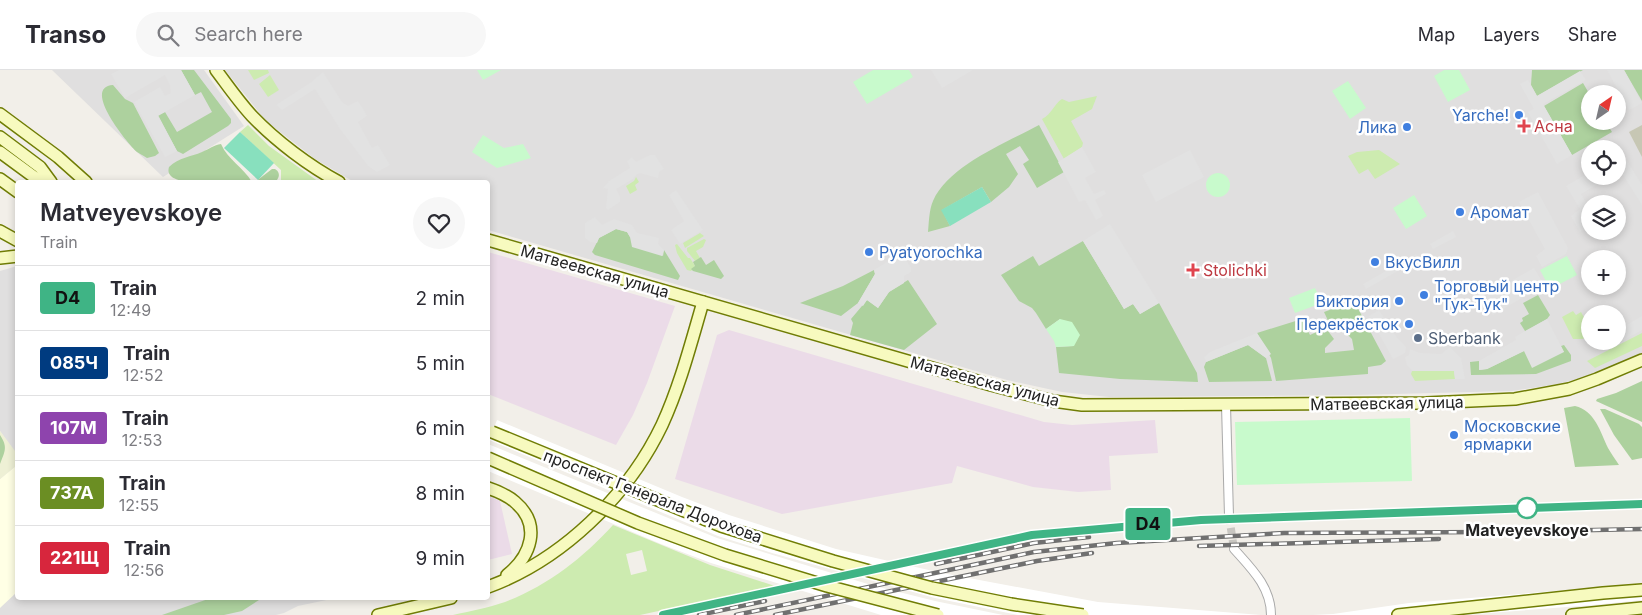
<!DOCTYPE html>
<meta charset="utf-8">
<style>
:root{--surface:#fff;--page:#f7f7f7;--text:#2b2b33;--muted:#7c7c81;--line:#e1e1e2}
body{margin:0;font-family:Inter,sans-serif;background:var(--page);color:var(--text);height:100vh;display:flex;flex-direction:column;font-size:19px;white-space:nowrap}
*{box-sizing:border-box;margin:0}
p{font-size:16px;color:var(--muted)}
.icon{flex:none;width:28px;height:28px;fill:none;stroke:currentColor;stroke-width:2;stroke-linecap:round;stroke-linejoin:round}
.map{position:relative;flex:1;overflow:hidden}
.side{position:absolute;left:15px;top:110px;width:475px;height:420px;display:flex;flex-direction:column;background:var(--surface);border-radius:5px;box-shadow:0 2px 8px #0003}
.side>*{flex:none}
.badge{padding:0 10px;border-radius:4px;font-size:18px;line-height:32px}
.needle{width:32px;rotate:34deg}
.buttons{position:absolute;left:1581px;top:15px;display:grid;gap:10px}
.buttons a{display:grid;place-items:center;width:45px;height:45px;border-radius:50%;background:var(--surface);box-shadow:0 2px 8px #0003;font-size:25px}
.map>.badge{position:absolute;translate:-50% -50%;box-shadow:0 0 0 2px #fff}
.round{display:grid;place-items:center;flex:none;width:52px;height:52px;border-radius:26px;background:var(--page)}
.head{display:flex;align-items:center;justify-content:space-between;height:85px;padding:0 25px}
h1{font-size:24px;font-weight:600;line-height:38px}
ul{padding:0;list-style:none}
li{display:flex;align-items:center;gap:15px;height:65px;padding:0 25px;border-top:1px solid var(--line)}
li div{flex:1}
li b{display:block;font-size:19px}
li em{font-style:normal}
li .badge{min-width:55px;font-weight:700;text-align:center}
header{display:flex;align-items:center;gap:30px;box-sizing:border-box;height:70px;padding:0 25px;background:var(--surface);border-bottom:1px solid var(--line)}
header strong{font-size:24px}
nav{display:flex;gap:28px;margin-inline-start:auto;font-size:18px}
.search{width:350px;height:45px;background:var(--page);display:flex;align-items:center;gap:12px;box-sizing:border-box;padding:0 18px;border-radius:28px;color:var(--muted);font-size:19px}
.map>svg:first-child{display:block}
.residential{fill:#e0dfdf;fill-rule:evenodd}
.industrial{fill:#ebdbe8}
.education{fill:#ffffe5}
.construction{fill:#c7c7b4}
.farmland{fill:#eef0d5}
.grass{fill:#cdebb0;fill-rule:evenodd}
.forest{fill:#add19e}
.park{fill:#c8facc}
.pitch{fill:#88e0be}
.parking{fill:#e2e2e2}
.pier{fill:#fff}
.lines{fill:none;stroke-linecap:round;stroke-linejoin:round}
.street-tunnel{stroke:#c8c6c1;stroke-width:8;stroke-dasharray:8 4;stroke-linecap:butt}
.street-casing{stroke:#a9a9a9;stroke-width:10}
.secondary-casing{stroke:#707d05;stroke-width:14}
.street{stroke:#fff;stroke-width:8}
.secondary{stroke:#f7fabf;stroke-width:11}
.rail-casing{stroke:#707070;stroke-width:4.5}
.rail{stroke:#fff;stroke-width:2.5;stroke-dasharray:8;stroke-linecap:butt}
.secondary-bridge-casing{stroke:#707d05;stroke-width:14;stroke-linecap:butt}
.secondary-bridge{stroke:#f7fabf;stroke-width:11}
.line-casing{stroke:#fff;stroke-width:11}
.line{stroke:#3fb485;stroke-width:8}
.shop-dot{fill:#3f7fe0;stroke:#fff;stroke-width:2}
.health-dot{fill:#e0444e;stroke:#fff;stroke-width:2}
.service-dot{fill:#5c6f8a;stroke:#fff;stroke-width:2}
.stop-dot{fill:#fff;stroke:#3fb485;stroke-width:2.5}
.labels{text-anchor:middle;stroke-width:5;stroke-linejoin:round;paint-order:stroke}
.shop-label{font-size:16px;fill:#366cbe;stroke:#fff;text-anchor:start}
.health-label{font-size:16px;fill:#be3a42;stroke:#fff;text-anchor:start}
.street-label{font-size:16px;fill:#222;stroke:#fff}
.service-label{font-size:16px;fill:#4e5e75;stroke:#fff;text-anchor:start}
.stop-label{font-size:16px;font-weight:bold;fill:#222;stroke:#fff}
</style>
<header>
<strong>Transo</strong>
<div class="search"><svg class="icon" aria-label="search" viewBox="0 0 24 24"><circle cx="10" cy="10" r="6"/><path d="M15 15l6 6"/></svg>Search here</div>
<nav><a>Map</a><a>Layers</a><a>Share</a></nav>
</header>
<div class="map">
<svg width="1642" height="545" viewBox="0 0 1642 545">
<rect width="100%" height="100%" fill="#f2efe9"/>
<g class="residential">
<path d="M52,0H204L244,56L163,107Z"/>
<path d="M225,0H1642V284L1605,302L1558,314L1512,321L1356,325L1109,327L1062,322L1039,317L1007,310L488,160V112H354L315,89L266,51ZM1590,24H1618V51H1590ZM1590,79H1618V106H1590ZM1590,134H1618V161H1590ZM1590,189H1618V216H1590ZM1590,244H1618V271H1590Z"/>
<path d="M17,196H18L17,385L0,361V201Z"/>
<path d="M17,395L18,528H336L298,536L284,543L276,545H0V409Z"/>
</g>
<g class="industrial">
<path d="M488,182L675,236L647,313L633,345L616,375L488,324Z"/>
<path d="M729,260L1044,352L1072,355L1155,350L1158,383L1109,386L1111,420L1078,422L1033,417L957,396L952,413L782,444L675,409L717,265Z"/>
<path d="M488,426L500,431L512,484L488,490Z"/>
</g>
<path class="education" d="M17,395V522L0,538V409Z"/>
<path class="construction" d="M1642,55V87L1629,62Z"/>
<path class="farmland" d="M0,361L18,385L17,395L0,409Z"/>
<g class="grass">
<path d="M248,0H268L269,3L254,10Z"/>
<path d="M270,5L279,20L268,27L259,14Z"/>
<path d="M1097,26L1092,39L1071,51L1083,73L1082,77L1064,89L1042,49C1052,44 1054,34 1062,29L1069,32Z"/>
<path d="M248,55L269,76L319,112H281V100L240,62Z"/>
<path d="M1379,80L1400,94L1375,109L1368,99L1359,104L1348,86L1357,82Z"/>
<path d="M636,107L639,112L635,115L637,120L630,124L626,116L634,111Z"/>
<path d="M700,163L704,166L685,178L683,173Z"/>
<path d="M704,169L706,170L703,177L696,181L700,188L695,191L687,181V178Z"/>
<path d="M677,174L688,188H690L695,196L691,201L687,200L677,183L675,175Z"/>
<path d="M1573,241L1576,245L1581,242L1586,251L1590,249V266L1582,269H1573L1562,247Z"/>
<path d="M1642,263V276L1595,298L1587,291Z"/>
<path d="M1412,301H1454L1455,309L1415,311L1411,304Z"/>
<path d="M613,455L710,495L775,516L640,545H453C470,541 488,538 505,532C547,516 583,488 613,455ZM642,480L647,501L631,505L626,484Z"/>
</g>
<g class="forest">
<path d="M181,0H194L231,49V53L228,56L183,84L177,81L158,45L165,42L177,62L212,42L201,22L195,25Z"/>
<path d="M1532,0H1583L1537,26L1531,15Z"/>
<path d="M1624,0H1642V31Z"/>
<path d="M1583,13L1590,25V51H1605L1612,62L1572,85L1544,36Z"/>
<path d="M113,15L125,29L133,33L159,83L155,86L147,88C144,86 140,84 137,82C128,74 81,17 113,15Z"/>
<path d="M1039,55L1064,102L1037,118L1023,94L1029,90L1020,76L1006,84L1018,104L1009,117L991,132L982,117L942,140L950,156L928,162C929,152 929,140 933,131C949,95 1006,73 1039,55Z"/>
<path d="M221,74C228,90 244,98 252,112H184C176,109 166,107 169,97C179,87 191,87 202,82C209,79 214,75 221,74Z"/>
<path d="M272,99H275C280,102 280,107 276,111L255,112Z"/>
<path d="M616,159L627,162L630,167L663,186L664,180L680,206L678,210L595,185L592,182L599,168Z"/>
<path d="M1083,171L1124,239L1133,234L1140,244L1159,233L1197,303L1198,312L1120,309L1059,303L1056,277L1074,276L1060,249L1046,259L1036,243L1032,238L1019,231L1001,205L1033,186L1039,196Z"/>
<path d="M701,187L706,195L714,190L724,206L721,209L693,201L691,199L695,196L693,192Z"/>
<path d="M874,200L875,204L858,233L841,246L800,233L843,216Z"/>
<path d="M908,210L937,254L904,280L850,265L853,253L851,249L867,230L878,238L889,222Z"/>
<path d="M1538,225L1550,245L1547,249L1525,261L1520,253L1523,251L1522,248L1529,244L1523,233Z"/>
<path d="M1354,231L1386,291L1381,295L1368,297V304L1276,311L1271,288L1257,263L1302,249L1310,265L1323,259L1324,263L1328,261L1334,269L1325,278V283L1354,280L1352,269L1342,259H1332L1324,242Z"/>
<path d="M1248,275L1266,288L1272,311L1209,312L1204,297L1206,292Z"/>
<path d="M1564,275L1571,285V291L1536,304L1471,305L1470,292L1479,291V300L1487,299L1524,281L1564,282L1561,276Z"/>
<path d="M1642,311V352L1596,331L1597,329L1616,323Z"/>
<path d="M1575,336C1595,341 1600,361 1608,378C1611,383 1615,389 1619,395L1575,397L1564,338Z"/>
<path d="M1600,339H1605L1639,354L1642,357V388L1632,390L1614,365Z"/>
<path d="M0,365C8,377 5,381 0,394Z"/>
<path d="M211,528H262L242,541L224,545H162Z"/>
</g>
<g class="park">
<path d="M477,0H501L483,10Z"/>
<path d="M873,0H909L913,7L867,34L853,12Z"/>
<path d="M1444,0H1459L1470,20L1448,32L1434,6Z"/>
<path d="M1348,11L1366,38L1350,49L1332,21Z"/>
<path d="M483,65L504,78L523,74L531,88L497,98L472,82Z"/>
<circle cx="1218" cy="115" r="12"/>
<path d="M1414,125L1427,146L1406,159L1393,138Z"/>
<path d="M1567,186L1577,205L1550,219L1540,200Z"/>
<path d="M1315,218L1322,233L1295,243L1289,228Z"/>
<path d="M1060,249L1072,252L1080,265L1074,276L1056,277L1054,271L1046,259Z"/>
<path d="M1410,348L1412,411L1237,415L1235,352Z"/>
</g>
<g class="pitch">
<path d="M240,62L274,93L258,110L224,78Z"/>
<path d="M982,117L991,132L950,156L941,140Z"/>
</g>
<g class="parking">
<path d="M119,0H181L195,25L158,46L177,81L165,87L134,32L160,17L165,26L171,23L170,15L165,5L125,28L111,4Z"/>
<path d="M931,0H973L942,18Z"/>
<path d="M1607,0H1624L1642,33L1629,40Z"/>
<path d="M1580,1L1586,10L1543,34L1572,85L1557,94L1528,42L1534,39L1520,14L1528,10L1537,26Z"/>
<path d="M323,2L342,32L348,36L358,31L362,37L367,46L358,52L372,78L378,75L390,95L377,102L368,96L340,59L315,19L282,40L276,35L310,13Z"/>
<path d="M1082,77L1096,102L1085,108L1094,124L1104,120L1106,124L1095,130L1103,146L1096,150L1085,130L1079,132L1058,92Z"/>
<path d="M1190,80L1204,107L1156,132L1142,105Z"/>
<path d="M1622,83L1642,115V135L1621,102L1618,103V86Z"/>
<path d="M650,85H655L664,99L659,102L658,108L640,103L636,105L633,109L616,119L620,127V132L608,140L606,138L608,119L603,118L609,111L630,98L627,91L632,87L636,92Z"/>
<path d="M1590,102V106H1612L1581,124L1590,139V156L1580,162L1571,146L1580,139L1566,116Z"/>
<path d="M676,120L703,160L680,174L671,160L684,151L669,125Z"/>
<path d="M1538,122L1568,178L1566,184L1542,197L1536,186L1545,179L1519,132Z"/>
<path d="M595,147L602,155L614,149L632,155L637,163L659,168L658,174L664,180L662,186L632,177L630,167L627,162L616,159L599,168L597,173L590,172L585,168V153Z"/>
<path d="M1110,154L1159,233L1140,244L1133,234L1124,239L1083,171Z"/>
<path d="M1453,161L1456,167L1433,179L1430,174Z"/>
<path d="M902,183L911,198V202L904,206V213L889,222L878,238L867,230L863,236L858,233L875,204L874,200Z"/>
<path d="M1416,184L1419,189L1366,219L1363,214Z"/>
<path d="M1534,198L1544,215L1493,245L1483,227Z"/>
<path d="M1379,240L1395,265L1406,277L1405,283L1393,289L1369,246Z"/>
<path d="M1642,246V260L1622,271L1618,260Z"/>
<path d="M1547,249L1564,282L1532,298L1524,281L1487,299L1479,300V291L1516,270L1515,267Z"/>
<path d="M1257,263L1271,284L1266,288L1248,275L1206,292L1204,287L1210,282Z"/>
<path d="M1450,277L1461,288L1465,309H1455L1454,301H1412L1407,295L1405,287L1409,285L1410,279L1420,283L1441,284Z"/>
</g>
<g class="pier">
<path d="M497,350L682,427L729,445L836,479L942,503L1098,532L1261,545H1018L935,528L772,483L718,466L489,370Z"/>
<path d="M488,374L717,468L871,515L935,531L1003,545H881L711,493L661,474L488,401Z"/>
<path d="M1642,514V530L1593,535L1464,545H1313L1333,544L1409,533Z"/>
</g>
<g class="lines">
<path class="street-tunnel" d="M1229,446L1234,479"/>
<defs>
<g id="street">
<path d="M1226,335L1229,446"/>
<path d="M1234,479C1251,498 1271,517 1271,545"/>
</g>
<g id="secondary">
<path d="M216,0C228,16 239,32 252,46C276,71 309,96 339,112"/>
<path d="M0,44L58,87L86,112"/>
<path d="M0,67L40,97L51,112"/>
<path d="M0,82L41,112"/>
<path d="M0,109L18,122"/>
<path d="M0,161L18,171"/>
<path d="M488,170L991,315L1053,331L1082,335L1426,333L1515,329L1569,319L1597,309L1642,290"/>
<path d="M0,188L18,186"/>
<path d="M488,418C497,421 507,425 515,432C542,455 531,486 507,505"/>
<path d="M488,517C562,490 628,426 662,355C680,316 691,273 703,232"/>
<path d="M378,545L451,528"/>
<path d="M1398,545L1603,523L1642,520"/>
<path d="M1572,545L1642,538"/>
</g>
</defs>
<use href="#street" class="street-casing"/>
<use href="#secondary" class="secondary-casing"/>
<use href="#street" class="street"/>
<use href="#secondary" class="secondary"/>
<defs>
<g id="rail">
<path d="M1544,437L1642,434"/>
<path d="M1199,476L1439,469"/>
<path d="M936,494L1034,473L1089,467"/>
<path d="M663,545L1032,465L1201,450L1535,438"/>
<path d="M699,545L765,531"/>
<path d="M736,545L1034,482L1117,473L1284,463L1495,462L1642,459"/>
<path d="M775,545L1037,491L1092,483"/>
</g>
</defs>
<use href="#rail" class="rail-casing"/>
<use href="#rail" class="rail"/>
<defs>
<g id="secondary-bridge">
<path d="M492,362L721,456L833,491L932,518L1011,534L1083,545"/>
<path d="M488,388L638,453L725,485L827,516L938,545"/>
</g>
</defs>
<use href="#secondary-bridge" class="secondary-bridge-casing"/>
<use href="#secondary-bridge" class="secondary-bridge"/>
</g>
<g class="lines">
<defs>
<path id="line" d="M663,545L1032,465L1201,450L1642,434"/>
</defs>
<use href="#line" class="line-casing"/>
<use href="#line" class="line"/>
</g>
<g class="shop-dot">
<circle cx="1519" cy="45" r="5"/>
<circle cx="1407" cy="57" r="5"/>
<circle cx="1460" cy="142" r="5"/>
<circle cx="869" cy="182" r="5"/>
<circle cx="1375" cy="192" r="5"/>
<circle cx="1424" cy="225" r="5"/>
<circle cx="1399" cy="231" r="5"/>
<circle cx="1409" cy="254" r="5"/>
<circle cx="1454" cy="365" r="5"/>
</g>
<g class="health-dot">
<path d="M1521.5 48.5h5v5h5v5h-5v5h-5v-5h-5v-5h5z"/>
<path d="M1190.5 192.5h5v5h5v5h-5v5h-5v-5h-5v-5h5z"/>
</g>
<circle class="service-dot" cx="1418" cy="268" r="5"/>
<circle class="stop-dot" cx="1527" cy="438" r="10"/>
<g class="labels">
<g class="shop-label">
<text x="1509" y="51" text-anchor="end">Yarche!</text>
<text x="1397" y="63" text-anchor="end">Лика</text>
<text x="1470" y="148">Аромат</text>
<text x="879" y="188">Pyatyorochka</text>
<text x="1385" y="198">ВкусВилл</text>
<text x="1434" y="222">Торговый центр<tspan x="1434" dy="18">"Тук-Тук"</tspan></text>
<text x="1389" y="237" text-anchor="end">Виктория</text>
<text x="1399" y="260" text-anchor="end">Перекрёсток</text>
<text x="1464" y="362">Московские<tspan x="1464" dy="18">ярмарки</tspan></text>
</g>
<g class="health-label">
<text x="1534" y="62">Асна</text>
<text x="1203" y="206">Stolichki</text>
</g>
<g class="street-label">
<text transform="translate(595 201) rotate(16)" y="6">Матвеевская улица</text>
<text transform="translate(985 311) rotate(15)" y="6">Матвеевская улица</text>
<text transform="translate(1387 333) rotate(-1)" y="6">Матвеевская улица</text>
<text transform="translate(653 426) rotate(21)" y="6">проспект Генерала Дорохова</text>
</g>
<g class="service-label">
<text x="1428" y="274">Sberbank</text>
</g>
<g class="stop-label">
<text x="1527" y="466">Matveyevskoye</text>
</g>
</g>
</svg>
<div class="buttons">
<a><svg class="needle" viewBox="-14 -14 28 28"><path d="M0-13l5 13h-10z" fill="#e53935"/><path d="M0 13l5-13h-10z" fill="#7c7c81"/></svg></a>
<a><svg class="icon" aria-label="locate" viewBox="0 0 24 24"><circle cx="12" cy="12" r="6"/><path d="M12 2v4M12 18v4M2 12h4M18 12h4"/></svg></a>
<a><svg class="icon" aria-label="layers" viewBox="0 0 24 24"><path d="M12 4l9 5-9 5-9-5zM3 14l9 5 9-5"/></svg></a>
<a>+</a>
<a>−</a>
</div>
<b class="badge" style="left:1148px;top:454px;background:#3fb485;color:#111">D4</b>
<section class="side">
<div class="head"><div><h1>Matveyevskoye</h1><p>Train</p></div><a class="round"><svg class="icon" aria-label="heart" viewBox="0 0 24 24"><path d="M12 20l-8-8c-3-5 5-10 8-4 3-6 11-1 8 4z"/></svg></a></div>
<ul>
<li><span class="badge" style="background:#3fb485;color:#111">D4</span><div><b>Train</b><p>12:49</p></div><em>2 min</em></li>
<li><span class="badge" style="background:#003b80;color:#fff">085Ч</span><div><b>Train</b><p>12:52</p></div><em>5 min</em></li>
<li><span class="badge" style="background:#8e44ad;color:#fff">107М</span><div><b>Train</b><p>12:53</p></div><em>6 min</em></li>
<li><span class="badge" style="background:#6b8e23;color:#fff">737А</span><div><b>Train</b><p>12:55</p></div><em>8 min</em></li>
<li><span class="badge" style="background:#d7263d;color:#fff">221Щ</span><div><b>Train</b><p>12:56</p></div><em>9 min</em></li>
</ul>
</section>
</div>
